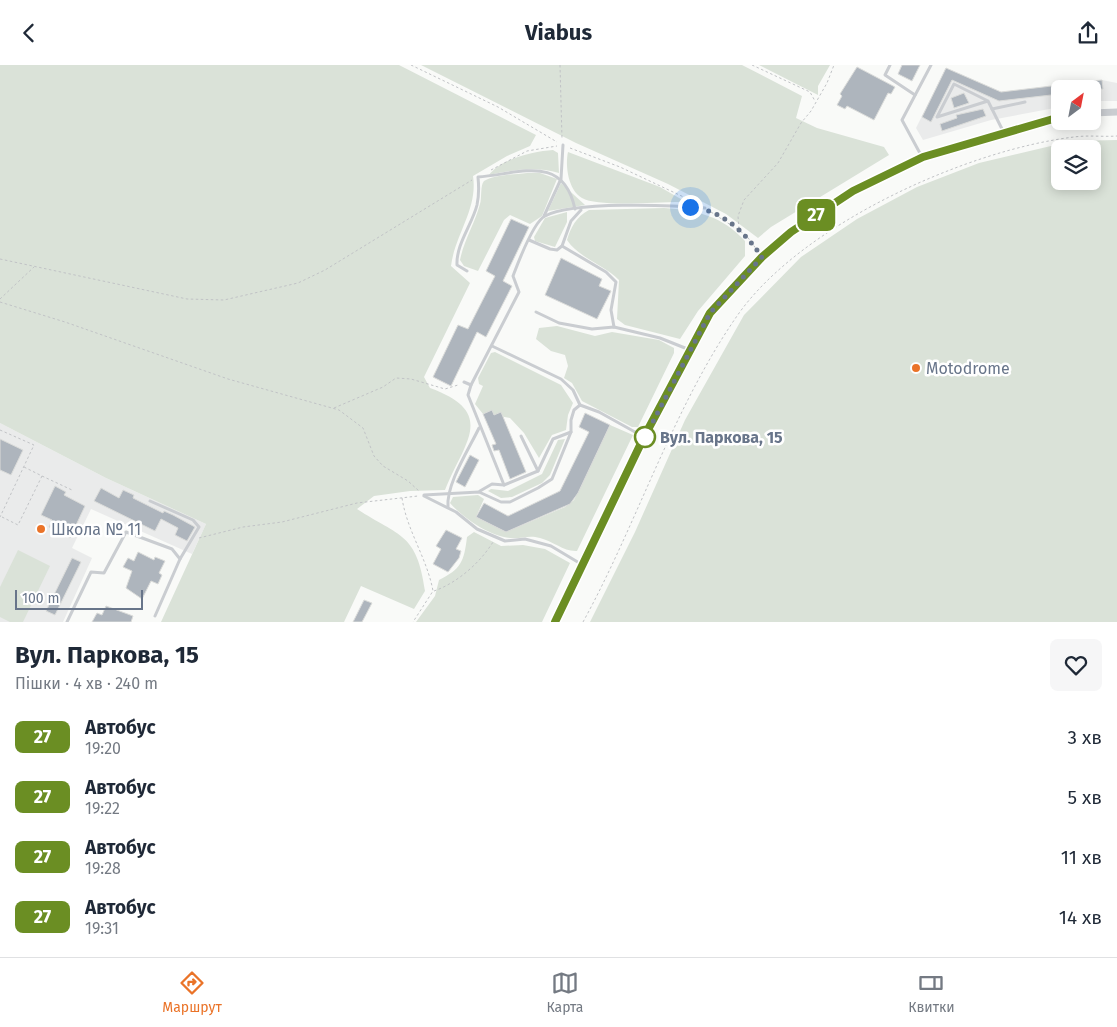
<!DOCTYPE html>
<html lang="uk">
<meta charset="utf-8">
<style>
:root{--surface:#fff;--page:#f6f6f7;--text:#1f2937;--muted:#747a83;--line:#e0e1e3;--accent:#ea7328}
body{margin:0;font-family:"Fira Sans",sans-serif;background:var(--page);color:var(--text);height:100vh;display:flex;flex-direction:column;font-size:19px;white-space:nowrap}
*{box-sizing:border-box;margin:0}
p{font-size:16px;color:var(--muted)}
.icon{flex:none;width:28px;height:28px;fill:none;stroke:currentColor;stroke-width:2;stroke-linecap:round;stroke-linejoin:round}
.map{position:relative;height:557px;overflow:hidden}
.details{display:flex;flex-direction:column;background:var(--surface);flex:1}
.details>*{flex:none}
.badge{padding:0 10px;border-radius:8px;font-size:18px;line-height:32px}
.needle{width:32px;rotate:32deg}
.tools{position:absolute;left:1051px;top:15px;display:grid;gap:10px}
.tools a{display:grid;place-items:center;width:50px;height:50px;border-radius:8px;background:var(--surface);box-shadow:0 2px 12px #0003;font-size:25px}
.scale{position:absolute;left:15px;bottom:12px;width:128px;box-sizing:border-box;padding-left:5px;border:2px solid #68758a;border-top:0;font-size:14px;line-height:18px;white-space:nowrap;color:#68758a;-webkit-text-stroke:4px #fff;paint-order:stroke}
.you{position:absolute;width:25px;height:25px;margin:-12px;border:4px solid #fff;border-radius:50%;background:#1a73e8;box-shadow:0 0 0 8px #1a73e833}
.map>.badge{position:absolute;translate:-50% -50%;box-shadow:0 0 0 2px #fff}
.round{display:grid;place-items:center;flex:none;width:52px;height:52px;border-radius:8px;background:var(--page)}
.overview{display:flex;align-items:center;justify-content:space-between;height:85px;padding:0 15px}
h1{font-size:24px;font-weight:700;line-height:38px}
ul{padding:0;list-style:none}
li{display:flex;align-items:center;gap:15px;height:60px;padding:0 15px}
li div{flex:1}
li b{display:block;font-size:19px}
li em{font-style:normal}
li .badge{min-width:55px;font-weight:700;text-align:center}
header{display:flex;justify-content:space-between;align-items:center;height:65px;padding:0 15px;background:var(--surface);font-size:22px;font-weight:700}
.menu{display:flex;justify-content:space-around;align-items:center;height:70px;border-top:1px solid var(--line);background:var(--surface);font-size:14px;color:var(--muted)}
.menu a{display:grid;justify-items:center;gap:2px}
.menu .selected{color:var(--accent)}
.map>svg:first-child{display:block}
.built{fill:#eaebeb}
.green{fill:#dae2d8;fill-rule:evenodd}
.building{fill:#aeb5bd;stroke:#dbdcda}
.lines{fill:none;stroke-linecap:round;stroke-linejoin:round}
.path{stroke:#c1c3c6;stroke-width:1;stroke-dasharray:2.5 2.5;stroke-linecap:butt}
.lane{stroke:#cacdd1;stroke-width:3}
.street{stroke:#cacdd1;stroke-width:7}
.line-casing{stroke:#fff;stroke-width:11}
.line{stroke:#6b8e23;stroke-width:8}
.walk{stroke:#68758a;stroke-width:5;stroke-dasharray:0 9}
.poi-dot{fill:#ea7328;stroke:#fff;stroke-width:2}
.stop-dot{fill:#fff;stroke:#6b8e23;stroke-width:2.5}
.labels{text-anchor:middle;stroke-width:5;stroke-linejoin:round;paint-order:stroke}
.poi-label{font-size:16px;fill:#68758a;stroke:#fff;text-anchor:start}
.stop-label{font-size:16px;font-weight:bold;fill:#68758a;stroke:#fff;text-anchor:start}
</style>
<header><svg class="icon" aria-label="back" viewBox="0 0 24 24"><path d="M15 5l-7 7 7 7"/></svg>Viabus<svg class="icon" aria-label="share" viewBox="0 0 24 24"><path d="M12 15V3M7 8l5-5 5 5M5 13v7h14v-7"/></svg></header>
<div class="map">
<svg width="1117" height="557" viewBox="0 0 1117 557">
<rect width="100%" height="100%" fill="#f9faf8"/>
<g class="built">
<path d="M946,3L1001,27L1102,15L1117,18V36H1093L1092,24H1060V42L991,55L923,75L916,63Z"/>
<path d="M0,358L106,413L206,459L192,489L91,444L72,483L92,493L63,557H0Z"/>
</g>
<g class="green">
<path d="M0,0H399L536,70L530,81L507,91L473,111C478,144 455,169 451,201L470,218L424,312L430,323C498,348 464,377 445,425L410,426L374,431L357,444C400,472 417,468 425,526L414,544L361,521L344,557H161L206,459L106,413L0,358Z"/>
<path d="M421,0H742L802,31L796,53L817,63L884,82L889,90L771,162L758,173L726,149L668,119L576,78Z"/>
<path d="M759,0H830L818,21V30Z"/>
<path d="M1117,75V557H590L635,467L685,355L744,250L801,192L857,154L917,122L979,98L1072,76ZM1060,84H1092V116H1060Z"/>
<path d="M553,85L558,88L559,108C535,101 513,105 489,110C500,94 534,86 553,85Z"/>
<path d="M568,87L660,122L686,137C663,136 599,143 582,133C568,125 565,100 568,87Z"/>
<path d="M527,108H540L557,114L542,151L530,159L510,150L504,155L478,206L464,201L460,195C464,175 475,158 480,139C482,134 480,120 484,116C494,109 515,110 527,108Z"/>
<path d="M561,118L585,140L548,146Z"/>
<path d="M664,143C697,145 722,151 745,176V191L698,246L680,274L625,260L617,254L619,215C603,199 579,193 567,175C571,162 576,152 589,145Z"/>
<path d="M567,147V157L555,182L535,176L534,172L545,153Z"/>
<path d="M557,261L595,271L612,267L659,275L674,283V288L638,362H632L582,336L572,318L564,313L568,301L565,290L551,286L536,274L539,263Z"/>
<path d="M495,287L561,320L573,338L568,350L566,365L552,370L539,393L524,368L510,353L494,350L492,345L483,349L475,339L483,321L479,319L478,313L491,288Z"/>
<path d="M610,360L633,370L577,486C564,487 553,476 540,473C530,470 524,473 514,473C493,474 463,453 450,438L453,432L478,430L484,434L476,452L506,467L565,442L574,435Z"/>
<path d="M565,374L550,410L542,418L512,432L501,433L488,426L491,424L508,426L542,409L558,375Z"/>
<path d="M474,467L501,481L523,480L545,484L570,498L542,557H416L435,531L439,515C461,504 464,497 467,472Z"/>
<path d="M18,485L50,501L23,557H10L0,552V522Z"/>
</g>
<g class="building">
<path d="M902,0H920L912,16L898,9Z"/>
<path d="M857,2L895,22L891,29L888,28L874,55L847,41L845,44L837,40L842,31L840,29Z"/>
<path d="M946,3L1001,27L1060,20V29L999,36L952,15L931,57L922,52Z"/>
<path d="M1102,15L1103,24H1063V19Z"/>
<path d="M964,28L969,38L954,43L951,33Z"/>
<path d="M983,44L986,51L942,66L940,59L957,53L956,50Z"/>
<path d="M511,154L529,162L503,216L512,221L486,272L477,267L451,321L433,312L458,260L468,264L495,211L486,206Z"/>
<path d="M561,193L602,214L599,221L611,226L597,254L545,230Z"/>
<path d="M492,345L494,350L501,347L526,407L510,414L499,385L494,386L492,380L496,379L483,349Z"/>
<path d="M585,348L610,360L578,428L570,439L506,467L476,452L484,438L508,451L560,426L589,367L579,362Z"/>
<path d="M0,374L23,385L11,410L0,405Z"/>
<path d="M470,390L479,395L465,422L456,417Z"/>
<path d="M55,421L66,427L64,430L85,441L70,473L49,462L52,455L41,450Z"/>
<path d="M101,423L119,433L123,425L134,430L133,433L163,448L164,446L173,450L195,462L187,476L175,470L178,463L161,454L155,466L94,436Z"/>
<path d="M446,465L462,473L456,484L461,486L459,493L448,507L433,499L441,484L436,481Z"/>
<path d="M138,487L154,495L155,492L165,496L159,508L162,510L158,519L151,516L142,534L126,523L132,506L123,502L128,493L134,496Z"/>
<path d="M72,493L81,497L55,550L46,546Z"/>
<path d="M364,535L372,538L362,557H353Z"/>
<path d="M106,541L133,551L131,557H92L97,548L102,550Z"/>
</g>
<g class="lines">
<g class="path">
<path d="M411,0L498,42L557,77"/>
<path d="M560,0L562,74"/>
<path d="M752,0L810,27L815,36"/>
<path d="M570,83L620,102L690,135"/>
<path d="M491,105L527,86L557,81"/>
<path d="M711,147L746,170L757,185"/>
<path d="M739,164L738,151L744,135L778,98L801,58L811,46L827,18L834,0"/>
<path d="M0,194L187,234L224,235L298,218L325,205L472,115"/>
<path d="M0,234L34,202"/>
<path d="M0,237L65,257L228,314L339,345L363,363L374,391L383,401L408,416L419,426"/>
<path d="M334,343L383,322L396,313L411,314L445,324L458,320"/>
<path d="M0,365L34,380L0,452"/>
<path d="M42,411L72,425"/>
<path d="M402,433C407,466 427,493 433,526L413,557"/>
<path d="M2,452L18,460L42,411L24,402"/>
<path d="M199,473L243,462L282,457L357,438L418,431"/>
<path d="M434,526C457,518 480,498 493,477"/>
<path d="M583,557C637,459 673,343 737,251C800,160 966,85 1074,72C1088,70 1103,72 1117,71"/>
</g>
<g class="lane">
<path d="M890,0L885,10L915,30"/>
<path d="M988,36L937,52L954,19L988,36L1004,68"/>
<path d="M992,44L1025,37"/>
<path d="M922,92L902,55L931,0"/>
<path d="M581,145L571,156L562,181L606,207L616,217L611,245L614,262"/>
<path d="M544,151L561,114L563,80"/>
<path d="M529,175L550,184L557,185L562,181"/>
<path d="M467,206L457,200C456,179 472,160 477,140C479,131 479,122 478,112C519,109 563,88 575,144"/>
<path d="M536,247L559,258L592,264L614,262L660,273L690,285"/>
<path d="M492,281L561,314L573,325L580,340"/>
<path d="M464,317L471,320L519,227L513,211C518,198 533,157 545,151C572,136 672,140 705,143"/>
<path d="M471,320L468,330L504,420"/>
<path d="M521,371L538,406"/>
<path d="M480,426L492,419L504,420L538,406L553,374L571,367"/>
<path d="M424,430L479,427L501,437H510L538,423L552,414L571,367V355L574,345L580,340L599,347L644,372"/>
<path d="M424,431L456,447L477,464L505,476L525,474L551,481L581,499"/>
<path d="M150,436L193,455L199,462L180,494"/>
<path d="M448,442C446,419 469,384 479,363"/>
<path d="M67,557L91,507L104,508L126,467L172,484L180,494L155,551"/>
</g>
<g class="street">
<path d="M1092,48L1117,47"/>
<path d="M555,557L644,373L710,248L761,192L791,167L853,126L923,93L1060,52"/>
</g>
</g>
<g class="lines">
<defs>
<path id="line" d="M555,557L644,372L710,248L762,192L791,167L853,126L923,92L1060,52"/>
</defs>
<use href="#line" class="line-casing"/>
<use href="#line" class="line"/>
<path class="walk" d="M645,372L710,248L762,192C744,166 722,145 690,142"/>
</g>
<g class="poi-dot">
<circle cx="916" cy="303" r="5"/>
<circle cx="41" cy="464" r="5"/>
</g>
<circle class="stop-dot" cx="645" cy="372" r="10"/>
<g class="labels">
<g class="poi-label">
<text x="926" y="309">Motodrome</text>
<text x="51" y="470">Школа № 11</text>
</g>
<g class="stop-label">
<text x="660" y="378">Вул. Паркова, 15</text>
</g>
</g>
</svg>
<div class="tools">
<a><svg class="needle" viewBox="-14 -14 28 28"><path d="M0-13l5 13h-10z" fill="#e53935"/><path d="M0 13l5-13h-10z" fill="#747a83"/></svg></a>
<a><svg class="icon" aria-label="layers" viewBox="0 0 24 24"><path d="M12 4l9 5-9 5-9-5zM3 14l9 5 9-5"/></svg></a>
</div>
<div class="scale">100 m</div>
<div class="you" style="left:690px;top:142px"></div>
<b class="badge" style="left:816px;top:150px;background:#6b8e23;color:#fff">27</b>
</div>
<section class="details">
<div class="overview"><div><h1>Вул. Паркова, 15</h1><p>Пішки · 4 хв · 240 m</p></div><a class="round"><svg class="icon" aria-label="heart" viewBox="0 0 24 24"><path d="M12 20l-8-8c-3-5 5-10 8-4 3-6 11-1 8 4z"/></svg></a></div>
<ul>
<li><span class="badge" style="background:#6b8e23;color:#fff">27</span><div><b>Автобус</b><p>19:20</p></div><em>3 хв</em></li>
<li><span class="badge" style="background:#6b8e23;color:#fff">27</span><div><b>Автобус</b><p>19:22</p></div><em>5 хв</em></li>
<li><span class="badge" style="background:#6b8e23;color:#fff">27</span><div><b>Автобус</b><p>19:28</p></div><em>11 хв</em></li>
<li><span class="badge" style="background:#6b8e23;color:#fff">27</span><div><b>Автобус</b><p>19:31</p></div><em>14 хв</em></li>
</ul>
</section>
<nav class="menu">
<a class="selected"><svg class="icon" aria-label="directions" viewBox="0 0 24 24"><path d="M12 3l9 9-9 9-9-9zM9 14v-3h6M13 9l2 2-2 2"/></svg>Маршрут</a>
<a><svg class="icon" aria-label="map" viewBox="0 0 24 24"><path d="M3 6l6-2 6 2 6-2v14l-6 2-6-2-6 2zM9 4v14M15 6v14"/></svg>Карта</a>
<a><svg class="icon" aria-label="tickets" viewBox="0 0 24 24"><path d="M3 7h18v10H3zM15 7v10"/></svg>Квитки</a>
</nav>
